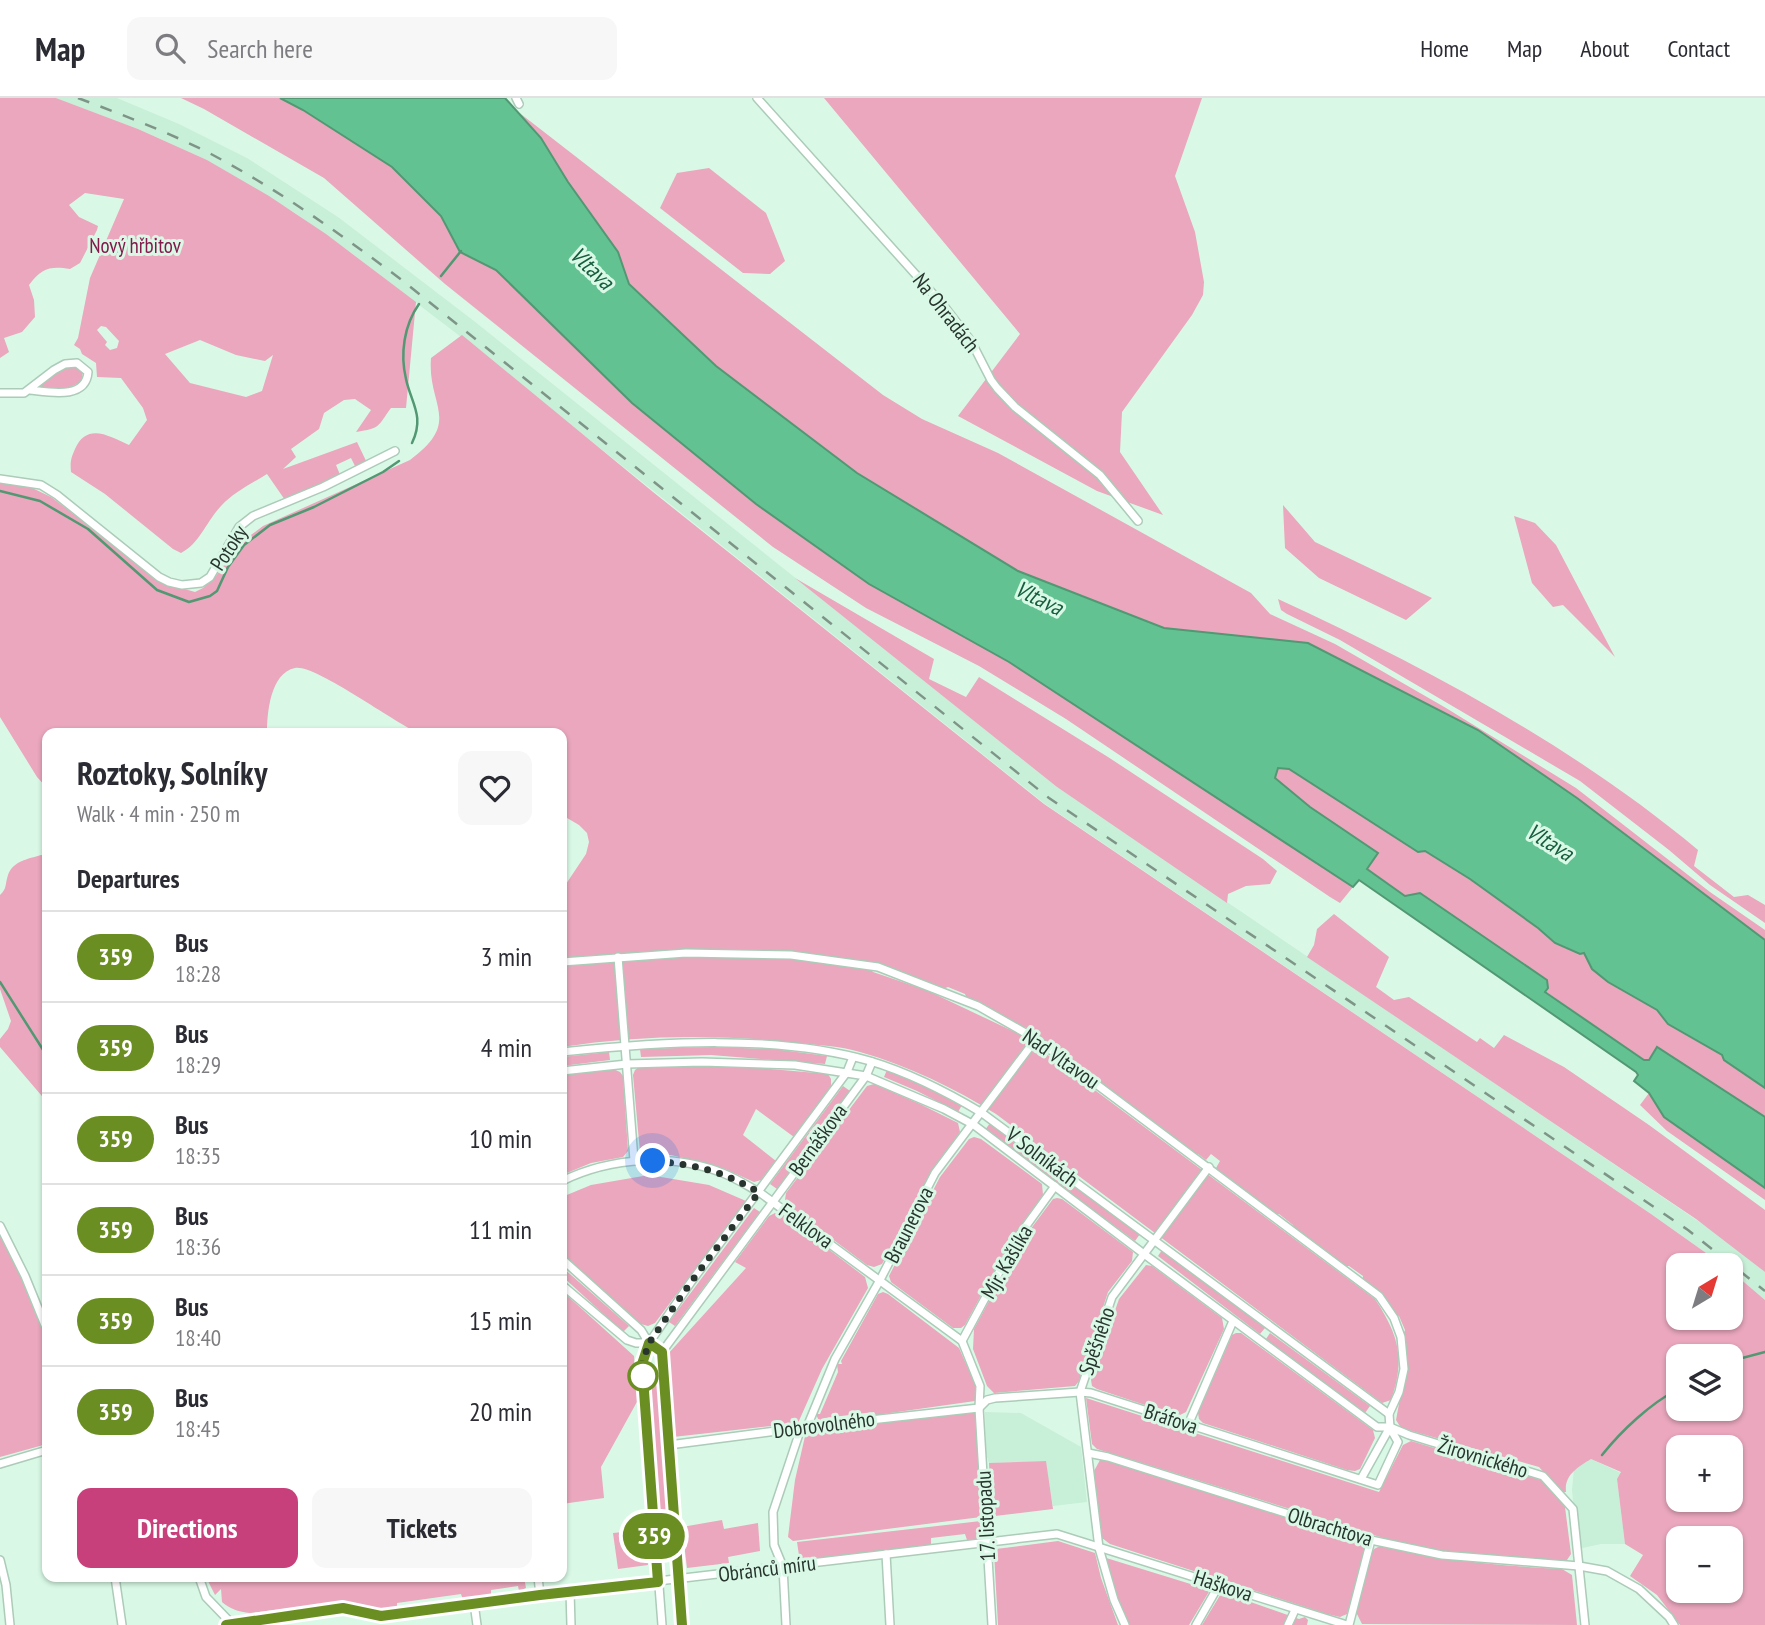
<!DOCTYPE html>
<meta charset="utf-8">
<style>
:root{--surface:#fff;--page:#f7f7f7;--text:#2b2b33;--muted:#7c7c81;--line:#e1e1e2;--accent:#c8407b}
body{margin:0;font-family:"PT Sans Narrow",sans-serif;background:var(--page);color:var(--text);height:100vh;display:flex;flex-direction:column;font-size:26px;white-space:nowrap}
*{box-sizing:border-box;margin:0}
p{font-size:23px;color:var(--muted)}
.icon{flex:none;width:38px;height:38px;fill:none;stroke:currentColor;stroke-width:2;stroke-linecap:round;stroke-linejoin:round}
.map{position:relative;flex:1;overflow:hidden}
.panel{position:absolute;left:42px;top:630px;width:525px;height:854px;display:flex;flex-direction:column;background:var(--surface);border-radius:14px;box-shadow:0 2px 5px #0004}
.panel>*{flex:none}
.badge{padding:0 14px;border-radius:23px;font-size:24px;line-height:46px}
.needle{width:46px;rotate:38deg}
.fabs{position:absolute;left:1666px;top:1155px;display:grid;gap:14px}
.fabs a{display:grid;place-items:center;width:77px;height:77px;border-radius:14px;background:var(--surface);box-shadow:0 2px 5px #0004;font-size:35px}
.you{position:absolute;width:35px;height:35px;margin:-18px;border:5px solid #fff;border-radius:50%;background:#1a73e8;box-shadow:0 0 0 10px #1a73e833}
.map>.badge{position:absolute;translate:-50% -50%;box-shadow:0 0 0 4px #fff}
h2{padding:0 35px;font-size:26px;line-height:63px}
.round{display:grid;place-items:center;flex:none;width:74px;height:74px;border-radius:14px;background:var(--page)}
.headline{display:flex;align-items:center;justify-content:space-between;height:119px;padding:0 35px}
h1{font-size:33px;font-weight:800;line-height:52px}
.cta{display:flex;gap:14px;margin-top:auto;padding:14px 35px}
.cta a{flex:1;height:80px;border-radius:14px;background:var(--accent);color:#fff;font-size:28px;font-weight:800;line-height:80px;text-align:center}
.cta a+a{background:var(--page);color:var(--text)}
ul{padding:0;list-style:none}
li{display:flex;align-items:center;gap:21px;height:91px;padding:0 35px;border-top:2px solid var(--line)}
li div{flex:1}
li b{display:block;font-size:26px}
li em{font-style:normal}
li .badge{min-width:77px;font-weight:700;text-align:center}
header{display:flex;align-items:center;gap:42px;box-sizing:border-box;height:98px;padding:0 35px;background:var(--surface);border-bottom:2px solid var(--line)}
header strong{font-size:33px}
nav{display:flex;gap:38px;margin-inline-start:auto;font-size:24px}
.search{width:490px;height:63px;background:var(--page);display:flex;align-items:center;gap:18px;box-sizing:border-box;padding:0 24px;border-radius:14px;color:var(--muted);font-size:26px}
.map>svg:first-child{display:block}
.built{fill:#c8efd8}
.green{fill:#eaa7bd;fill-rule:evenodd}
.water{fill:#63c291;stroke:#519873;stroke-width:2}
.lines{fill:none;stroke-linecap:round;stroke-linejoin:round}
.stream{stroke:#519873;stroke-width:2.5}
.street-casing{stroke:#accbb8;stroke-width:10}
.street{stroke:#fff;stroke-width:7}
.rail{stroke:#7e9487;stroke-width:2.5;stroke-dasharray:12 12;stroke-linecap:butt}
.line-casing{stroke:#fff;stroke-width:16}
.line{stroke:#6b8e23;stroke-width:10}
.walk{stroke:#28352e;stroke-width:7;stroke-dasharray:0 12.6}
.stop-dot{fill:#fff;stroke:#6b8e23;stroke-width:3.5}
.labels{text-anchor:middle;stroke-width:6;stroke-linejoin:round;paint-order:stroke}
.park-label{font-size:21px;fill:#84194b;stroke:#d9f9e6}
.street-label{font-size:21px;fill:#28352e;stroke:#d9f9e6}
.water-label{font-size:23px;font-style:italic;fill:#175e3e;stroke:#d9f9e6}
</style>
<header>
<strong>Map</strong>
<div class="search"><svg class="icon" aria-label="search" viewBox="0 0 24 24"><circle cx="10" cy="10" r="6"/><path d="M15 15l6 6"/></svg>Search here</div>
<nav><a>Home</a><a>Map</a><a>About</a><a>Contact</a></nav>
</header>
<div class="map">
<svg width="1765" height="1527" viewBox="0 0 1765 1527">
<rect width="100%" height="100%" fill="#d9f9e6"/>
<g class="built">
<path d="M56,0H117L179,26L247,60L338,119L474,223L1057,689L1723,1140L1765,1174V1202L1731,1173V1167H1723L1651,1116L1045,706L461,239L350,154L295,115L207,62L138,31Z"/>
<path d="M985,1314L1021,1315L1081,1349L1087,1404L1053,1408L1045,1363L989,1365L986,1356Z"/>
<path d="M1591,1361L1621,1375L1617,1381L1625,1446H1601L1578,1451L1572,1392L1574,1371Z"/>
</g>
<g class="green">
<path d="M0,0H56L138,31L207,62L269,98L326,136L416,204L406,310H391C377,329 381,330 356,334L371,312L355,301L344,302L324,315L319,331L291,351L296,359L283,371L357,344L368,367L357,372L351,360L336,367L341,379L285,402L267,376C251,386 234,394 221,408C206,424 200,445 181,455L173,451L105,396L71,374C70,364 71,360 75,351C87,324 109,338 129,347L147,322L143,310L121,280L97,279L96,265L82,256L80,251L74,247L78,240L90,180L124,101L85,95L69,107L79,119L98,128L97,132L80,165L70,171C50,168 42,170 29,187L34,202L35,219L22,234L4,240L9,254L0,260ZM101,228L106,229L119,243L117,250L110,252L105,247L107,244L97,232ZM200,242L236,257L265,263L273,257L262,293L246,299L190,285L165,256Z"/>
<path d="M181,0H280L303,12L392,69L441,118L460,154L496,172L632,305L869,486L1009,564L1353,789L1340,805L1330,799L1066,621L979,568L866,510L773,449L445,186L324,80L204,11Z"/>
<path d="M824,0H1202L1175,78L1195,134L1204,184L1203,197L1192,217L1122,314L1120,354L1163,417L1097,393L958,318L1020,236Z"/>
<path d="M508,6L883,297L922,321L998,355L1251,495L1270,516L1335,546L1446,610L1576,690L1710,794L1765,832V842L1577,700L1478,632L1308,545L1164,530L1018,473L857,375L716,268L629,186L618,154L568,84L541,40Z"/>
<path d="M709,70L766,115L785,163L770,176L743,175L660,110L677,75Z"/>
<path d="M462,237L653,394L1044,706L1651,1116L1723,1167H1678V1220H1731V1173L1765,1202V1527H1680L1657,1497L1630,1478L1643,1457L1625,1446L1617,1381L1621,1374L1591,1361C1578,1369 1564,1377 1566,1394H1562L1539,1369L1401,1330L1396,1322L1407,1263L1403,1237L1405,1232L1399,1218L1394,1217L1384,1199L1363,1183V1178L1349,1168H1345L1294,1131L1293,1127L1279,1116H1274L1224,1079L1216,1070L1220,1063L1211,1056L1206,1062L1198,1056L1195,1057L1153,1023H1149L1098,986L1097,981L1081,969H1075L1025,929L1022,930L967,901L965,896L948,889L943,891L887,871L883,867L863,863L873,874L926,892L1021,937L1375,1201C1398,1236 1406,1260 1391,1302L1382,1305L996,1016C954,990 909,968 860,954C840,948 818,947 797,945C719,936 639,937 562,949V792L586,756L589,744L587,735L579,727L562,717V635C526,635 490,635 455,635C444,635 427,638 417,634C393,624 315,566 295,570C270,575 267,616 267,635H47V690L37,679L0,619V384L28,388L51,399L167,486L195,494L203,490L216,478L240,445L263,428L410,362C463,323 427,308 431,260ZM1678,1258H1731V1311H1678ZM1678,1349H1731V1402H1678ZM1678,1440H1731V1493H1678Z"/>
<path d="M69,269L80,270L83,274L81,284L64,292L37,290L54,276Z"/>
<path d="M1283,407L1315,444L1432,500L1406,522L1319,480L1285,450Z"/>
<path d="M1514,418L1535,425L1556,447L1615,559L1563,507L1553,509L1532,485Z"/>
<path d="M795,480L934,561L929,581L966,599L979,579L1108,659L1263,761L1277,773L1270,786L1246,788L1228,796L1227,805L1057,689Z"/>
<path d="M1278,501C1424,568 1575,649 1698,752L1694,768L1734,799L1748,797L1765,807V825L1710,787L1669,752L1580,683L1340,542L1287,516L1281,512Z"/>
<path d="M1278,670H1288L1418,754L1425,753L1470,781L1538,830L1555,845L1584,855L1592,871L1608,884L1657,912L1668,926L1723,957L1724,962L1765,990V1019L1656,950L1649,962H1644L1545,893L1421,795L1405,798L1367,771L1378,755L1310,709L1275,681Z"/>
<path d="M41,757L47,758V1004L0,949V941L8,931L11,923L0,891V797C7,791 5,786 8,777C13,763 28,761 41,757Z"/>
<path d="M1334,816L1389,859L1376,889L1394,902L1409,899L1477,944L1480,940L1494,950L1504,937L1564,969L1649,1027L1765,1112V1174L1696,1121L1307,859L1314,847L1317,831Z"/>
<path d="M713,949L774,951L827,958L825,966L711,957L641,959L640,951Z"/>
<path d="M609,954L610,962L562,968V959Z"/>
<path d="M672,967L737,968L828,976L831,981V990L794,1039L756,1011L743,1037L776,1063L761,1082L754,1084L725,1071L700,1064L671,1057L645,1058L640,1054L633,977L635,972L639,969Z"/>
<path d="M613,971L620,974L623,978L628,1053L623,1059L591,1065L562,1077V977Z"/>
<path d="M887,972L922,985L962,1007L958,1014L917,993L884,979Z"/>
<path d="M874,986L920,1006L958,1025L960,1034L932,1073L882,1166L874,1169L867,1167L787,1107L785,1102L786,1095L867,988Z"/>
<path d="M843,988L850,993L777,1091L770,1086Z"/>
<path d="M1649,995L1664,1019L1765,1090V1102L1667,1033L1640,1007Z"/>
<path d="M990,1025L1140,1136L1135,1143L985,1032Z"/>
<path d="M974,1039L981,1041L1042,1086L1043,1097L1013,1138L965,1227L961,1230H953L891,1184L889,1178L940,1079L969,1041Z"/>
<path d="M649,1077L709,1087L746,1103L655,1225L648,1228L641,1226L562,1156V1099L591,1087Z"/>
<path d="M1057,1100L1062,1101L1133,1154L1132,1163L1108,1194L1079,1283L1075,1288L994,1295L987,1288L973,1251L974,1231L1021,1144L1053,1101Z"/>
<path d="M754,1110L760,1114L675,1228L669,1224Z"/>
<path d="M775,1115L782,1116L865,1179L868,1190L822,1271L798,1325L673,1339L667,1257L746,1170L735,1164L769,1118Z"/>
<path d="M0,1137L17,1170L47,1244V1346L0,1359Z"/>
<path d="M1162,1152L1265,1230L1260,1236L1158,1158Z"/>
<path d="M1146,1167L1152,1168L1222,1220L1224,1231L1186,1314L1178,1318L1097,1291L1092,1288L1091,1282L1119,1201Z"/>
<path d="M562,1169L629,1228L623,1234L562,1178Z"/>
<path d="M562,1193L634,1258L638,1302L601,1369L604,1400L562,1406Z"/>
<path d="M883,1194L888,1196L959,1250L976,1288L975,1303L876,1317L874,1314L825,1320L819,1323L816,1316H820L838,1274L837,1266H842L841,1263L878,1196Z"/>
<path d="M1236,1235H1241L1373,1332L1375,1340L1360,1371L1355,1373L1347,1372L1203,1325L1199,1321L1198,1315L1232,1237Z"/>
<path d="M1270,1235L1370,1308L1365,1315L1266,1241Z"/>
<path d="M644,1273H657L671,1455L667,1460L660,1459Z"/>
<path d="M1086,1300L1379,1394L1403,1347L1411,1343L1544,1383L1565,1409L1571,1456L1567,1462L1562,1464L1451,1456L1406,1447L1097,1351L1092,1346Z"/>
<path d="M976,1314L981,1419L793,1443L788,1439L795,1382L806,1334Z"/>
<path d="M1107,1360L1359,1442L1366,1451L1347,1516L1340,1519L1327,1516L1110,1446L1102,1440L1094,1373L1100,1362Z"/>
<path d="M1046,1363L1053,1411L995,1418L991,1414L989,1365Z"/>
<path d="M722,1422L724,1431L758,1425L760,1453L728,1459L729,1465L687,1470L682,1429Z"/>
<path d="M981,1423L983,1441L967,1442L965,1436L931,1440V1447L800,1464L797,1444Z"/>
<path d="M644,1432L648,1467L618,1471L613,1435Z"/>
<path d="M1058,1443L1095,1455L1101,1480L1118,1527H998L994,1454L996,1451Z"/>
<path d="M1380,1448C1441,1462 1500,1468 1562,1471L1572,1477L1577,1527L1362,1526L1356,1514L1371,1456L1374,1451Z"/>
<path d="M1103,1459L1210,1492L1189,1527H1130L1118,1501Z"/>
<path d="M206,1479H524L526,1490L519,1493L518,1488L491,1492V1499L463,1502L461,1496L397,1505V1511L381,1513L341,1504L250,1515C239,1514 230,1511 222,1504L221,1491L215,1497Z"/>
<path d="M1222,1494L1299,1521L1305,1519L1308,1522L1307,1527H1202Z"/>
</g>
<path class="water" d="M280,0H505L541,40L568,84L618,154L629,186L716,268L857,375L1018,473L1164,530L1308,545L1478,632L1577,700L1765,842V990L1724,962L1722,957L1668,926L1657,912L1608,884L1592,871L1584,855L1580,856L1555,845L1538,830L1470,781L1425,753L1418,754L1289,671L1278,670L1275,680L1310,709L1378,755L1367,771L1405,798L1420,795L1547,882L1548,890L1545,894L1644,962H1649L1657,949L1765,1019V1090L1664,1019L1649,995L1634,983L1638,977L1636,974L1359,782L1353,789L1009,564L869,486L756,406L632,305L496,172L460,154L441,118L392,69L303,12Z"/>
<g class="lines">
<g class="stream">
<path d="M441,178L461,153"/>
<path d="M412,345C425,318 411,305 406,281C400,256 404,227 419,206"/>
<path d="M0,393L40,403L88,431L157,492L189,504L210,498L217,493L228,469L244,447L270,427L314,409L383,374L399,363"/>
<path d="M0,884L47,958"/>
<path d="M1731,1263L1765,1254"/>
<path d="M1602,1357C1622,1332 1650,1306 1678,1291"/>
</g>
<defs>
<g id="street">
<path d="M516,0L519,6"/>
<path d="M757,0L944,208L971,243L991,282L997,290L1015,309L1100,377L1138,423"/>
<path d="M0,295H24L54,272L65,266L77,265L88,274C86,302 49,294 30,292"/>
<path d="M0,381L41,387L57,397L159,479L169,484L182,487L201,485L210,479L239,429L253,418L323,389L395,353"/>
<path d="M618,859L634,1062"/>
<path d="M562,864L686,855L791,857L878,869L978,908L1036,941L1379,1198L1394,1220L1401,1239L1404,1271L1399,1294L1389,1316L1390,1329L1361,1381"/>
<path d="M562,954C659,944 775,936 870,963C910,975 947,994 982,1015L1389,1316"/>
<path d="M562,973L627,966L702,964L795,967L866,978L944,1011L974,1027L1144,1156L1377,1329H1390L1409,1337L1543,1378L1573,1411L1585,1527"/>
<path d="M562,1083C611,1059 674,1055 725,1076C737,1081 748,1088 759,1094L962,1243L980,1288L979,1310L992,1527"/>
<path d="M0,1128L25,1178L47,1232"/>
<path d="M562,1161L641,1232L649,1245L662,1254"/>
<path d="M562,1187L627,1242L636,1245H649"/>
<path d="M962,1243L1018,1139L1055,1088"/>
<path d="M662,1254L866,978L872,964"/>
<path d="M662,1254L682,1527"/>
<path d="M979,1310L987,1302L995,1300L1080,1294L1091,1295L1378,1387L1398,1344L1390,1330"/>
<path d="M1188,1327L1233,1223"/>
<path d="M807,1329L835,1261L880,1182L935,1075L1036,941"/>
<path d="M669,1347L807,1329L979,1310"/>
<path d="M1088,1355L1108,1359L1371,1442L1442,1457L1579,1468L1607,1473L1639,1491L1669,1519L1674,1527"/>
<path d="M0,1366L47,1352"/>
<path d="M886,1456L890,1527"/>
<path d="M0,1462L6,1487L10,1527"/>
<path d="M115,1479L122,1527"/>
<path d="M199,1479L206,1499L232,1526"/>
<path d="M538,1479L540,1497"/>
<path d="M570,1493L571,1527"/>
<path d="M474,1505L477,1527"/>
<path d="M226,1527L343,1510L381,1519L540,1497L1057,1436L1347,1527"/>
<path d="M662,1527L642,1267L649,1245L691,1184L847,974L853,959"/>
<path d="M786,1527L783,1469L774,1447L773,1414L801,1330"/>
<path d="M1125,1527L1114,1502L1099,1450L1080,1294L1112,1199L1209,1069"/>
<path d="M1196,1527L1219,1487"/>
<path d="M1288,1527L1295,1512"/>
<path d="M1349,1527L1371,1442"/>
</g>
</defs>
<use href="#street" class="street-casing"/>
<use href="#street" class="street"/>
<path class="rail" d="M78,0C123,17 168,34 211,56C279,92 342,137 403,183L1049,700L1688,1132L1765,1193"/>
</g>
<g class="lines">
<defs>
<path id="line" d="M226,1527L343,1510L381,1518L540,1497L658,1484L642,1266L649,1245L662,1254L682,1527"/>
</defs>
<use href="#line" class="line-casing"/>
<use href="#line" class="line"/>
<path class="walk" d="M643,1278L642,1266L649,1245L691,1184L759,1094C718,1072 699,1067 653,1063"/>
</g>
<circle class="stop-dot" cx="643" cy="1278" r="14"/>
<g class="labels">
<g class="park-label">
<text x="135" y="155">Nový hřbitov</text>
</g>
<g class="street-label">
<text transform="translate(946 215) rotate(52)" y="7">Na Ohradách</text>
<text transform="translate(229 450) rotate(-57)" y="7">Potoky</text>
<text transform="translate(1061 961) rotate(35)" y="7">Nad Vltavou</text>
<text transform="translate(818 1042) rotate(-54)" y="7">Bernáškova</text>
<text transform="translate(1042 1059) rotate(37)" y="7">V Solníkách</text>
<text transform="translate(909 1127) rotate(-63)" y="7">Braunerova</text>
<text transform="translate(806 1128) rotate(36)" y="7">Felklova</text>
<text transform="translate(1007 1164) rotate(-60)" y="7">Mjr. Kašlíka</text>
<text transform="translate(1097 1243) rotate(-71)" y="7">Spěšného</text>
<text transform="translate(1171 1321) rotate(18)" y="7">Bráfova</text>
<text transform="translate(824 1327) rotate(-7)" y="7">Dobrovolného</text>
<text transform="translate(1483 1360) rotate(17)" y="7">Žirovnického</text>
<text transform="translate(986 1418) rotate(-93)" y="7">17. listopadu</text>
<text transform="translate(1330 1429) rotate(17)" y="7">Olbrachtova</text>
<text transform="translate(767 1471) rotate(-7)" y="7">Obránců míru</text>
<text transform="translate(1223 1488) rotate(18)" y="7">Haškova</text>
</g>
<g class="water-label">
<text transform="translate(592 170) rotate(44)" y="8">Vltava</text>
<text transform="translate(1039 500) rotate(26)" y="8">Vltava</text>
<text transform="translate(1550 744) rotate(32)" y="8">Vltava</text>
</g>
</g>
</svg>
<div class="fabs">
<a><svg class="needle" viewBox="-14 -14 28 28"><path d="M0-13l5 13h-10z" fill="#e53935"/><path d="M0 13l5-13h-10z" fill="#7c7c81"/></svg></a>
<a><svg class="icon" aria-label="layers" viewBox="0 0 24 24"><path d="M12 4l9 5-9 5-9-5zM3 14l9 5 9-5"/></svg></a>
<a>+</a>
<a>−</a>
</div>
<div class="you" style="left:653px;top:1063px"></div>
<b class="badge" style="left:654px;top:1438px;background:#6b8e23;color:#fff">359</b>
<section class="panel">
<div class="headline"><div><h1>Roztoky, Solníky</h1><p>Walk · 4 min · 250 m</p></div><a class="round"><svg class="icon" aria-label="heart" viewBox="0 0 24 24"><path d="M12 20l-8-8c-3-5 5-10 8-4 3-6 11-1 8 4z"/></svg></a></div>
<h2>Departures</h2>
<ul>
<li><span class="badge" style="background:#6b8e23;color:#fff">359</span><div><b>Bus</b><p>18:28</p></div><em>3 min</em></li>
<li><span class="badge" style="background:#6b8e23;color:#fff">359</span><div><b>Bus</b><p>18:29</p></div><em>4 min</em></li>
<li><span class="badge" style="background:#6b8e23;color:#fff">359</span><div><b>Bus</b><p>18:35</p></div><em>10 min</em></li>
<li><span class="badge" style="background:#6b8e23;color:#fff">359</span><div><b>Bus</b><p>18:36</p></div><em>11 min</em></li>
<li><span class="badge" style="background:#6b8e23;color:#fff">359</span><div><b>Bus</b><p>18:40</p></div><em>15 min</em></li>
<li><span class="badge" style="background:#6b8e23;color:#fff">359</span><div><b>Bus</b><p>18:45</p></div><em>20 min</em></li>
</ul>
<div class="cta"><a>Directions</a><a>Tickets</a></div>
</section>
</div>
